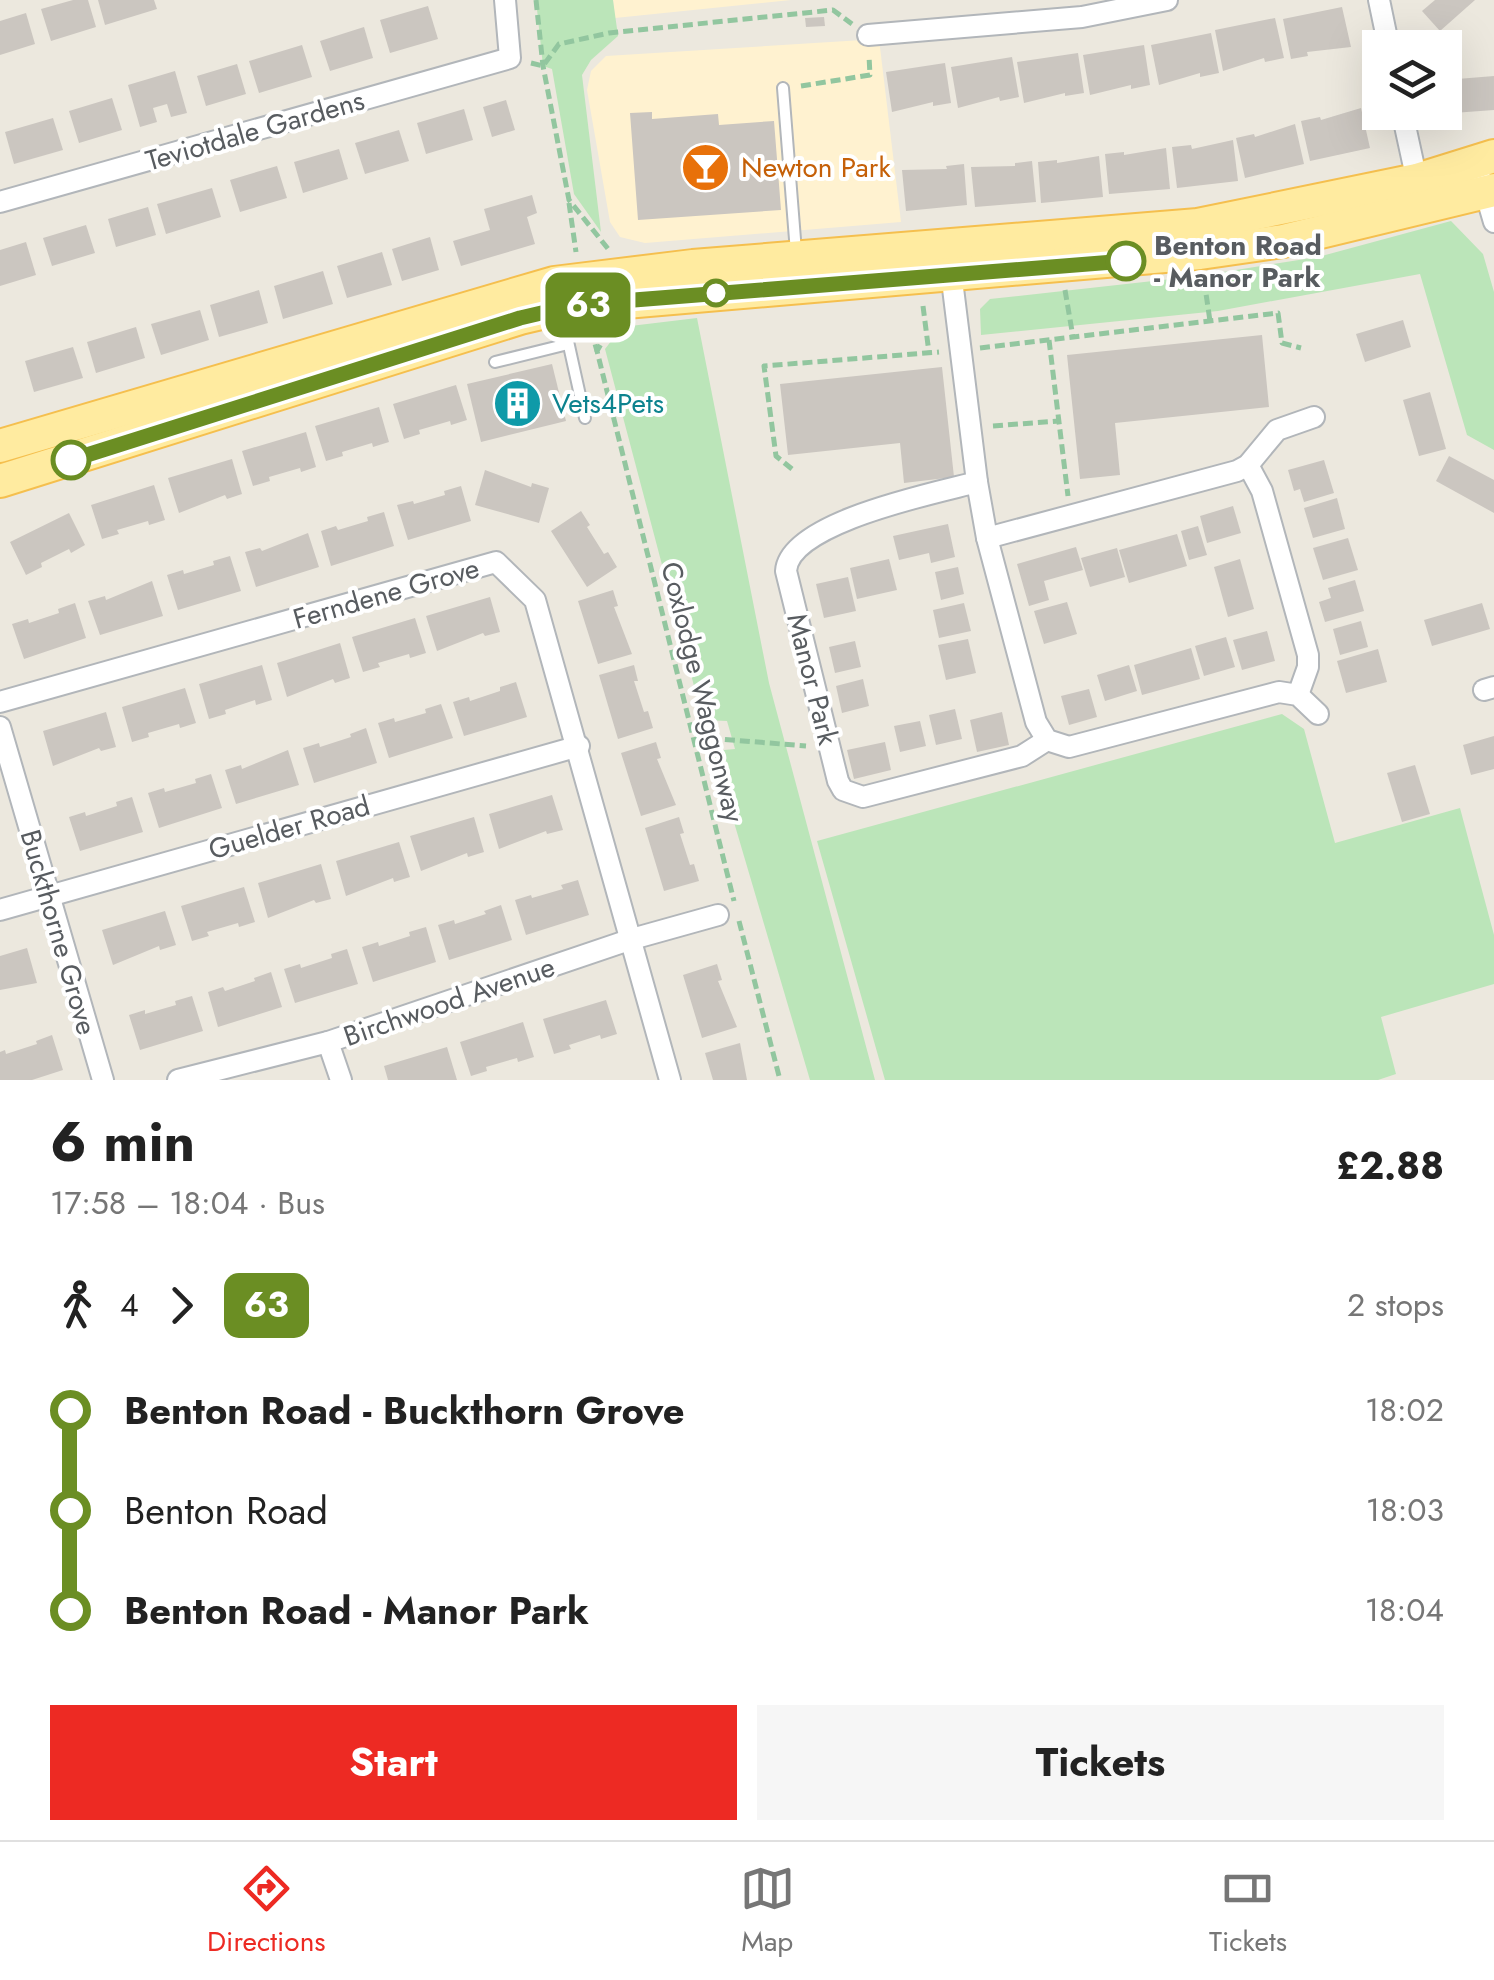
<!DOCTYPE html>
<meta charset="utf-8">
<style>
:root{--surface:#fff;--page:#f6f6f6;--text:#222;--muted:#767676;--line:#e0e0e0;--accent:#ed2a23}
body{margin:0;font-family:Jost,sans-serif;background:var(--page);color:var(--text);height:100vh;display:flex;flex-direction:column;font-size:38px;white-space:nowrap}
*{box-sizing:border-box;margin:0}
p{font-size:32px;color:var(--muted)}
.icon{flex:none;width:55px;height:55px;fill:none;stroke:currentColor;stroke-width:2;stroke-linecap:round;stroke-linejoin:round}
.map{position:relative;height:1080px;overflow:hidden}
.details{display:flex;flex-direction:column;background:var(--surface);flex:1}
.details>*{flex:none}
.badge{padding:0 20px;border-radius:15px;font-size:35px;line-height:65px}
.buttons{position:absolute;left:1362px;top:30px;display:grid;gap:20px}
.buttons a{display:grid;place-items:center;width:100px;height:100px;border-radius:0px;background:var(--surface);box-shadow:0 10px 40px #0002;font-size:50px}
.map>.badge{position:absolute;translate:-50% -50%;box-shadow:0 0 0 5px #fff}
.legs{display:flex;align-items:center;gap:15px;height:110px;padding:0 50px;font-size:32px}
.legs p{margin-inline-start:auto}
.headline{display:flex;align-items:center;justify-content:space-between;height:170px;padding:0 50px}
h1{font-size:55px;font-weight:700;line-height:75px}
.action{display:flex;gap:20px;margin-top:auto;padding:20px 50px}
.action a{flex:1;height:115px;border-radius:0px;background:var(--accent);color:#fff;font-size:40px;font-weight:700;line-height:115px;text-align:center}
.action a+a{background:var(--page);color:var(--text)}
ul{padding:0 50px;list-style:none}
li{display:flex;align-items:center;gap:35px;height:100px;font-size:38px}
li i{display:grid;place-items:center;width:15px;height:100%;margin:0 12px;background:currentColor}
li i::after{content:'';width:25px;height:25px;margin:-12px;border:8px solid;border-radius:50%;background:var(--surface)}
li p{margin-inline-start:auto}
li:first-child i{background:linear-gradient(#0000 50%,currentColor 0)}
li:last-child i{background:linear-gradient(currentColor 50%,#0000 0)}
.tabs{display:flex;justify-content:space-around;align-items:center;height:140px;border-top:2px solid var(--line);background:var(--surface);font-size:28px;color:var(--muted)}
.tabs a{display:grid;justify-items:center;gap:5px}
.tabs .current{color:var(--accent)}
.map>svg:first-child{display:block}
.commercial{fill:#fff2d0}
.green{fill:#bbe5b9}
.building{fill:#cbc6c0}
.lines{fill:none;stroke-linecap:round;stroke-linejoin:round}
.service-casing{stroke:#b2b6ba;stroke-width:14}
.minor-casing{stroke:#b2b6ba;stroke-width:24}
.primary-casing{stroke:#f5bf4e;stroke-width:36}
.path{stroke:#92c69f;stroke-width:5;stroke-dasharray:10 5;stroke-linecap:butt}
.service{stroke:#fff;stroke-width:10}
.minor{stroke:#fff;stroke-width:20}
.primary{stroke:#ffeba0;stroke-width:32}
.line-1-casing{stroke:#fff;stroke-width:22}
.line-1{stroke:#6b8e23;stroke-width:15}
.stop-1-dot{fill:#fff;stroke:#6b8e23;stroke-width:5}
.labels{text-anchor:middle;stroke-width:8;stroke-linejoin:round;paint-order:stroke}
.street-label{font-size:28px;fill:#585c60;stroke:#fff}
.food-label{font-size:28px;fill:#c56008;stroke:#fff;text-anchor:start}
.stop-label{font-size:28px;font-weight:bold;fill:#585c60;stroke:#fff;text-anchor:start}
.culture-label{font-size:28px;fill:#0d838f;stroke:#fff;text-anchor:start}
</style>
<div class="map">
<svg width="1494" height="1080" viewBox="0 0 1494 1080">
<rect width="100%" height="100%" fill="#ece8de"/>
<g class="commercial">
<path d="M613,0H791L615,18Z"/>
<path d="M879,39L901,222L645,243L620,237L610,222L587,90L591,71L606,56Z"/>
</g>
<g class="green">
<path d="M536,0H613L618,36L591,60L582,75L601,232L574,194L552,69L543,66Z"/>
<path d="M1451,221L1483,254L1494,292V450L1467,435L1420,274L1218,311L981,335L980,309L990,299L1198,276L1318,257Z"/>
<path d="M697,318L769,683L875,1080H810L713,751L735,749L727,721L703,720L605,349L622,327Z"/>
<path d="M1282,714L1304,729L1335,843L1460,808L1494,935V984L1381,1017L1396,1074L1378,1080H885L817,841Z"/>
</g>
<g class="building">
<path d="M73,0H88L96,27L51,41L41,9Z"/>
<path d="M98,0H154L157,9L105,25Z"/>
<path d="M1435,0H1475L1440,31L1422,11Z"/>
<path d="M428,6L438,39L390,53L380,20Z"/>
<path d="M1342,7L1351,47L1307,52L1308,56L1291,59L1283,19Z"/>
<path d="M26,13L35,44L0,55V21Z"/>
<path d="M824,17L825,26L806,27L805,18Z"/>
<path d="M1275,18L1284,58L1265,62L1264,58L1223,71L1215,30Z"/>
<path d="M364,27L373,58L330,71L320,41Z"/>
<path d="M1211,33L1219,73L1200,77V73L1159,85L1151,45Z"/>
<path d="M302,45L312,77L259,93L249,61Z"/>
<path d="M1144,45L1150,85L1131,89V85L1090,95L1083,55Z"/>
<path d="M1078,53L1084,93L1065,96V93L1024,103L1017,62Z"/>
<path d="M1012,57L1019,97L1000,101L999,97L958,108L951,67Z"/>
<path d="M945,63L951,103L933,106V102L892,112L886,72Z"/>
<path d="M237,64L246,94L206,106L197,76Z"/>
<path d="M175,71L187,113L171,117L167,104L153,108L157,122L140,127L128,85Z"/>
<path d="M1494,76V110L1453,113L1452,95H1445V80Z"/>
<path d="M112,98L122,130L79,143L69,111Z"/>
<path d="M506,100L515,130L492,137L483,107Z"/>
<path d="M1361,108L1370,148L1310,161L1301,121L1320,117L1321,120Z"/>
<path d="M464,109L473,140L426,154L417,123Z"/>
<path d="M652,112V119L718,114L719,125L774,121L781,210L638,220L630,113Z"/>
<path d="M53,118L63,150L14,164L5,132Z"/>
<path d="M1295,124L1304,164L1245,178L1236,138L1254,134L1255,137Z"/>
<path d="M399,130L409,161L365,174L355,143Z"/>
<path d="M1233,140L1238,181L1177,188L1172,147L1191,145L1192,149Z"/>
<path d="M1166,148L1170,189L1109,194L1105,154L1124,152V155Z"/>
<path d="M339,149L348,179L303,193L294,162Z"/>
<path d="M1099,156L1103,197L1041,203L1038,162L1057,160V163Z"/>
<path d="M1032,161L1036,202L975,207L971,167L1015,166V163Z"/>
<path d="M964,164L967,205L906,211L902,170L947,169L946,166Z"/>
<path d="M277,166L287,198L240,212L230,180Z"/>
<path d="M212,188L221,217L166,234L157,204Z"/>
<path d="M532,195L537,213L527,217L535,244L461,266L453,241L490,230L484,209Z"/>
<path d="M148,207L156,235L116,247L108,219Z"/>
<path d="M86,225L95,253L52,266L43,238Z"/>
<path d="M430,237L439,270L402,281L392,249Z"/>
<path d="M26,242L36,275L0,286V250Z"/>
<path d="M382,252L392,285L347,298L337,266Z"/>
<path d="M323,271L333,304L283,319L274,286Z"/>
<path d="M259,290L268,323L219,337L210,305Z"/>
<path d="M200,310L209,340L161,355L151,324Z"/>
<path d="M1403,320L1411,347L1365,362L1356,334Z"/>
<path d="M136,327L145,358L96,373L87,342Z"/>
<path d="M1262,335L1269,407L1115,423L1120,475L1080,479L1067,355Z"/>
<path d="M73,347L83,378L34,392L25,361Z"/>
<path d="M552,364L566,421L481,442L467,384Z"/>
<path d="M942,367L954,477L904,483L900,443L788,455L780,384Z"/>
<path d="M456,385L467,420L451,425L450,421L419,430L420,434L404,439L393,404Z"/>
<path d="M1430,392L1446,449L1419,456L1403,400Z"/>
<path d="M379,407L389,442L373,447L372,443L342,452L343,456L326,461L315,426Z"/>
<path d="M306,432L316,467L301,472L300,468L269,477L270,481L253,486L242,451Z"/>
<path d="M1449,456L1494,480V513L1436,481Z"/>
<path d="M232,459L242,494L227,499L225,495L179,513L168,478Z"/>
<path d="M1324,460L1334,493L1304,502L1300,489L1294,491L1288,470Z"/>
<path d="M485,470L531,487L532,483L549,488L539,523L475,505Z"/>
<path d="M154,485L165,520L149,525L148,521L117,530L119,534L102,539L91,505Z"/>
<path d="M461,486L471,521L408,540L397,505L413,501L414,504L445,495L444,491Z"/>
<path d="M1337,498L1345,529L1313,538L1304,508Z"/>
<path d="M1233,506L1241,533L1207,543L1200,516Z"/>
<path d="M581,511L590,525L587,527L604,554L608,552L617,567L587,587L551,531Z"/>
<path d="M384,512L394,546L331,566L321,531L336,526L338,530L368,521L367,517Z"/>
<path d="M69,513L85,545L71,553L69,549L41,563L42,567L26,575L10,542Z"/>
<path d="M948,524L955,557L931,563L929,553L899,560L893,536Z"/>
<path d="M1198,526L1207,555L1189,560L1181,531Z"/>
<path d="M308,533L319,567L256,587L245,552L260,548L262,551Z"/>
<path d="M1177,534L1187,566L1129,583L1119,550Z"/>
<path d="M1348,538L1358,570L1323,580L1313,548Z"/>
<path d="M1076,547L1083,570L1044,581L1049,600L1029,606L1017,564Z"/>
<path d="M1117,548L1125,577L1090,587L1081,558Z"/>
<path d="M230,556L241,591L178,610L167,575L183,570L184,574L214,565L213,561Z"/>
<path d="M889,559L897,590L857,599L850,568Z"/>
<path d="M1240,559L1254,609L1228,617L1214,567Z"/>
<path d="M958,567L964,594L941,600L935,572Z"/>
<path d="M848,577L856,611L824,618L816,584Z"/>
<path d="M1355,580L1364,611L1325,622L1319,602L1331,598L1328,588Z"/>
<path d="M152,581L163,616L100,635L88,601L105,596L106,600Z"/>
<path d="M613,590L618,606L614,607L632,654L598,664L578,601Z"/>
<path d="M490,597L500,632L485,636L483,633L437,651L426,616Z"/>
<path d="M1067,602L1077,634L1044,644L1034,611Z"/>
<path d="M75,603L86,638L24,659L12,624L28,619L29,623L59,613L58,609Z"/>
<path d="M964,603L971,631L939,638L933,610Z"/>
<path d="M1482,603L1490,629L1432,646L1424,620Z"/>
<path d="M415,618L426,653L410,658L409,654L378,663L380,667L363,672L352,637Z"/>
<path d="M1361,621L1368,647L1340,655L1333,629Z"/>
<path d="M1267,631L1275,661L1242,670L1233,640Z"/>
<path d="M1226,637L1235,667L1204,676L1195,646Z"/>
<path d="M968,639L976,673L946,680L938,645Z"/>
<path d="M855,641L861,667L835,673L829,647Z"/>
<path d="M340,643L350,678L335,683L333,679L287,697L277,663Z"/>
<path d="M1191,648L1200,679L1142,695L1134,665Z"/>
<path d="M1378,649L1387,682L1346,693L1337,661Z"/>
<path d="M262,665L272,700L256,705L255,700L225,710L226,714L209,719L199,684Z"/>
<path d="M634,665L638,681H634L644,712L648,711L653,728L618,739L599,675Z"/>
<path d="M1129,665L1137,691L1105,701L1097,675Z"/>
<path d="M863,679L869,706L842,713L836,686Z"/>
<path d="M516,682L527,717L464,736L453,702L469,697L470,701L500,691V687Z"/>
<path d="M185,688L196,723L180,728L179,724L148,733L149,737L132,742L122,707Z"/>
<path d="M1089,689L1097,717L1069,725L1061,696Z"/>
<path d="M441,704L453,738L389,758L378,723L394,718L395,722L426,713L425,709Z"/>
<path d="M955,709L962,739L936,745L929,715Z"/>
<path d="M106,712L116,747L101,751L99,748L53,766L43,731Z"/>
<path d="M1002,712L1009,745L977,752L970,720Z"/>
<path d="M920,721L926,746L900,752L894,726Z"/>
<path d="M366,728L377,763L314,783L303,748L319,743L320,747L351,737L350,734Z"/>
<path d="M1494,736V769L1471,775L1463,745Z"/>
<path d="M656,742L661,758L657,759L676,805L641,816L621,753Z"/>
<path d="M885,742L891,770L854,779L847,750Z"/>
<path d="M288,750L299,785L236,804L225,770L241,765L242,769Z"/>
<path d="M1415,765L1430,814L1402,822L1387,773Z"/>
<path d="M211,774L222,808L159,828L148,793L164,788L165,792L196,783L195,779Z"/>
<path d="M552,795L563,830L547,834L546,831L499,849L489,814Z"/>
<path d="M132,797L143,832L80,851L69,817L85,812L86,816L117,806L116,802Z"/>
<path d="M474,817L484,852L468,857L467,853L421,871L410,836Z"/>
<path d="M679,817L684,833L680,834L690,865L694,864L699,881L664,891L645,828Z"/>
<path d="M399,842L410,877L394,882L393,878L346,896L336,861Z"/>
<path d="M321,864L331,899L316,903L314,900L268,918L258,883Z"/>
<path d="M578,880L589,915L526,935L515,900L531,895L532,898L563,889L561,885Z"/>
<path d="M244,887L255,922L239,927L238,923L207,932L209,936L192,941L181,906Z"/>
<path d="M501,905L512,940L449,960L438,925L454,920L455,924L486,914L484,911Z"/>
<path d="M165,911L176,945L160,950L159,946L113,965L102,930Z"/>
<path d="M426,927L436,962L373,982L362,947L378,942L379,946L410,936L409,932Z"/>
<path d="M27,948L37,983L0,990V956Z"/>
<path d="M347,949L358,984L295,1003L284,969L300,964L301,968L332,958L331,954Z"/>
<path d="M717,964L722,980L718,981L737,1027L702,1038L683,975Z"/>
<path d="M271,972L282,1007L218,1027L208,992L223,987L225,991L255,981L254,978Z"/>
<path d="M192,996L203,1031L140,1050L129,1015L145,1010V1014L176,1005L175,1001Z"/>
<path d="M606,1000L617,1034L601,1039L600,1035L569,1045L571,1049L554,1054L543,1019Z"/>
<path d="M523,1022L534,1057L518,1062L517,1058L486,1067L487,1071L471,1076L460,1042Z"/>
<path d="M52,1035L63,1070L32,1080H0V1052L5,1050L6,1054L37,1044L36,1041Z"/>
<path d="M740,1043L747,1080H713L705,1053Z"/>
<path d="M447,1047L457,1080H388L384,1066Z"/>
</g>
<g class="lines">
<defs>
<g id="service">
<path d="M783,88L796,252"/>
<path d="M562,314L585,418"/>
<path d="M495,362L568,344"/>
</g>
<g id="minor">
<path d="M1379,0L1389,48"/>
<path d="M868,35L1082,17L1167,0"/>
<path d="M1402,112L1419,190"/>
<path d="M1482,181L1494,222"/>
<path d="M0,202L510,58L505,0"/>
<path d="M950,264L977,482L987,538L1036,722L1047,740L1069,747L1279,692L1298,695L1318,714"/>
<path d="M1248,465L1262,491L1308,655V667L1298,695"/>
<path d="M977,482C936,493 789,522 786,571L838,781L843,790L863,797L1022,756L1047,740"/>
<path d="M987,538L1237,471L1248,465L1277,430L1314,417"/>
<path d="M1484,690L1494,687"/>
<path d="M0,702L496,562L535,600L670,1080"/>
<path d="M0,727L103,1080"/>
<path d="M0,910L579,746"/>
<path d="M328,1042L341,1080"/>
<path d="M178,1080L328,1042L632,939L718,915"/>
</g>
<g id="primary">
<path d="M0,446L554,283L693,266L1198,225L1417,180L1494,156"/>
<path d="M0,481L520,318L567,307L1200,253L1283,241L1494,190"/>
</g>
</defs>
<use href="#service" class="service-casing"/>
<use href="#minor" class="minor-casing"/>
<use href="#primary" class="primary-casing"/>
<g class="path">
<path d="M536,0L543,66L569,200L609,250"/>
<path d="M531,63L543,66L559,44L609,33L833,10L852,24"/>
<path d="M801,86L870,75L869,56"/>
<path d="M569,203L576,252"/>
<path d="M1204,280L1210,321"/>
<path d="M1065,290L1073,337"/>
<path d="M923,306L929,353"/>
<path d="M591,330L597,351"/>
<path d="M608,332L597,351L734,901"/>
<path d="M1049,340L1068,496"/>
<path d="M980,348L1278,313L1282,343L1301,348"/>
<path d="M993,426L1059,421"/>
<path d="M792,469L776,456L764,366L939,352"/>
<path d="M695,737L806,746"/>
<path d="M739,921L780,1080"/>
</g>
<use href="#service" class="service"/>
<use href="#minor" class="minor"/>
<use href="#primary" class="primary"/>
</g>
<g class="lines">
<defs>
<path id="line-1" d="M71,460L520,318L567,307L634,300L1126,261"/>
</defs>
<use href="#line-1" class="line-1-casing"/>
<use href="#line-1" class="line-1"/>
</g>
<defs>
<symbol id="bar-disc" viewBox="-11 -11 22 22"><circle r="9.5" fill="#e8710a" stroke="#fff"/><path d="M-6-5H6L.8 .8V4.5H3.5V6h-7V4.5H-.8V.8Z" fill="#fff"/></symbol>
<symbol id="building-disc" viewBox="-11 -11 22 22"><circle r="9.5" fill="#0f9aa8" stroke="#fff"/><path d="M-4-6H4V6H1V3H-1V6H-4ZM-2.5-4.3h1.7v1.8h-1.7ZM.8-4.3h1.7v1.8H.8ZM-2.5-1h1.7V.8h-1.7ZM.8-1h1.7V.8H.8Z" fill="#fff"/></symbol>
</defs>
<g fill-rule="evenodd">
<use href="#bar-disc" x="678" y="140" width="55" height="55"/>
<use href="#building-disc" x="490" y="376" width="55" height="55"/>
</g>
<g class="stop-1-dot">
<circle cx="1126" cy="261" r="18"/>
<circle cx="716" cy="293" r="12"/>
<circle cx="71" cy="460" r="18"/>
</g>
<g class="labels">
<g class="street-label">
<text transform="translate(255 130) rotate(-16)" y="10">Teviotdale Gardens</text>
<text transform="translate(386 593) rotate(-16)" y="10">Ferndene Grove</text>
<text transform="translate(813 679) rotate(76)" y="10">Manor Park</text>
<text transform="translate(703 692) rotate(76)" y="10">Coxlodge Waggonway</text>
<text transform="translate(289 827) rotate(-16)" y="10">Guelder Road</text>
<text transform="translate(59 932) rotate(74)" y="10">Buckthorne Grove</text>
<text transform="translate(449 1001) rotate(-19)" y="10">Birchwood Avenue</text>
</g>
<g class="food-label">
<text x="741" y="177">Newton Park</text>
</g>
<g class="stop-label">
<text x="1154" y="255">Benton Road<tspan x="1154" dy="32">- Manor Park</tspan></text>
</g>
<g class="culture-label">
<text x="552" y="413">Vets4Pets</text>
</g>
</g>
</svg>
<div class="buttons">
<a><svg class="icon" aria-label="layers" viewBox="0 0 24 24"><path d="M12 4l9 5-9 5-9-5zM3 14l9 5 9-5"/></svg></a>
</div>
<b class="badge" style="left:588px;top:305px;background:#6b8e23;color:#fff">63</b>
</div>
<section class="details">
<div class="headline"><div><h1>6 min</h1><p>17:58 – 18:04 · Bus</p></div><b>£2.88</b></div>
<div class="legs"><svg class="icon" aria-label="walk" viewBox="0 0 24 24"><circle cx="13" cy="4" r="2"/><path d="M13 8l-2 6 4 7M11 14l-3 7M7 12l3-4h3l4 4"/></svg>4<svg class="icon" aria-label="forward" viewBox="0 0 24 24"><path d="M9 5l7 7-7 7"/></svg><b class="badge" style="background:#6b8e23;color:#fff">63</b><p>2 stops</p></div>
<ul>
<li><i style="color:#6b8e23"></i><b>Benton Road - Buckthorn Grove</b><p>18:02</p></li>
<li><i style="color:#6b8e23"></i><span>Benton Road</span><p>18:03</p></li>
<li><i style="color:#6b8e23"></i><b>Benton Road - Manor Park</b><p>18:04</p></li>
</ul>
<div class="action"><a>Start</a><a>Tickets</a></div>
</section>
<nav class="tabs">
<a class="current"><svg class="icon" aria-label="directions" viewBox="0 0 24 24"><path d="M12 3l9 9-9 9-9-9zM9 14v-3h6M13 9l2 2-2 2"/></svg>Directions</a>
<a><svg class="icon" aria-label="map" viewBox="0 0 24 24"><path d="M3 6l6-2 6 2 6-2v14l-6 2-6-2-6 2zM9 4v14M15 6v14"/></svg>Map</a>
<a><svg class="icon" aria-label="tickets" viewBox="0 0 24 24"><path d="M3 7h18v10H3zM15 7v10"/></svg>Tickets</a>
</nav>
